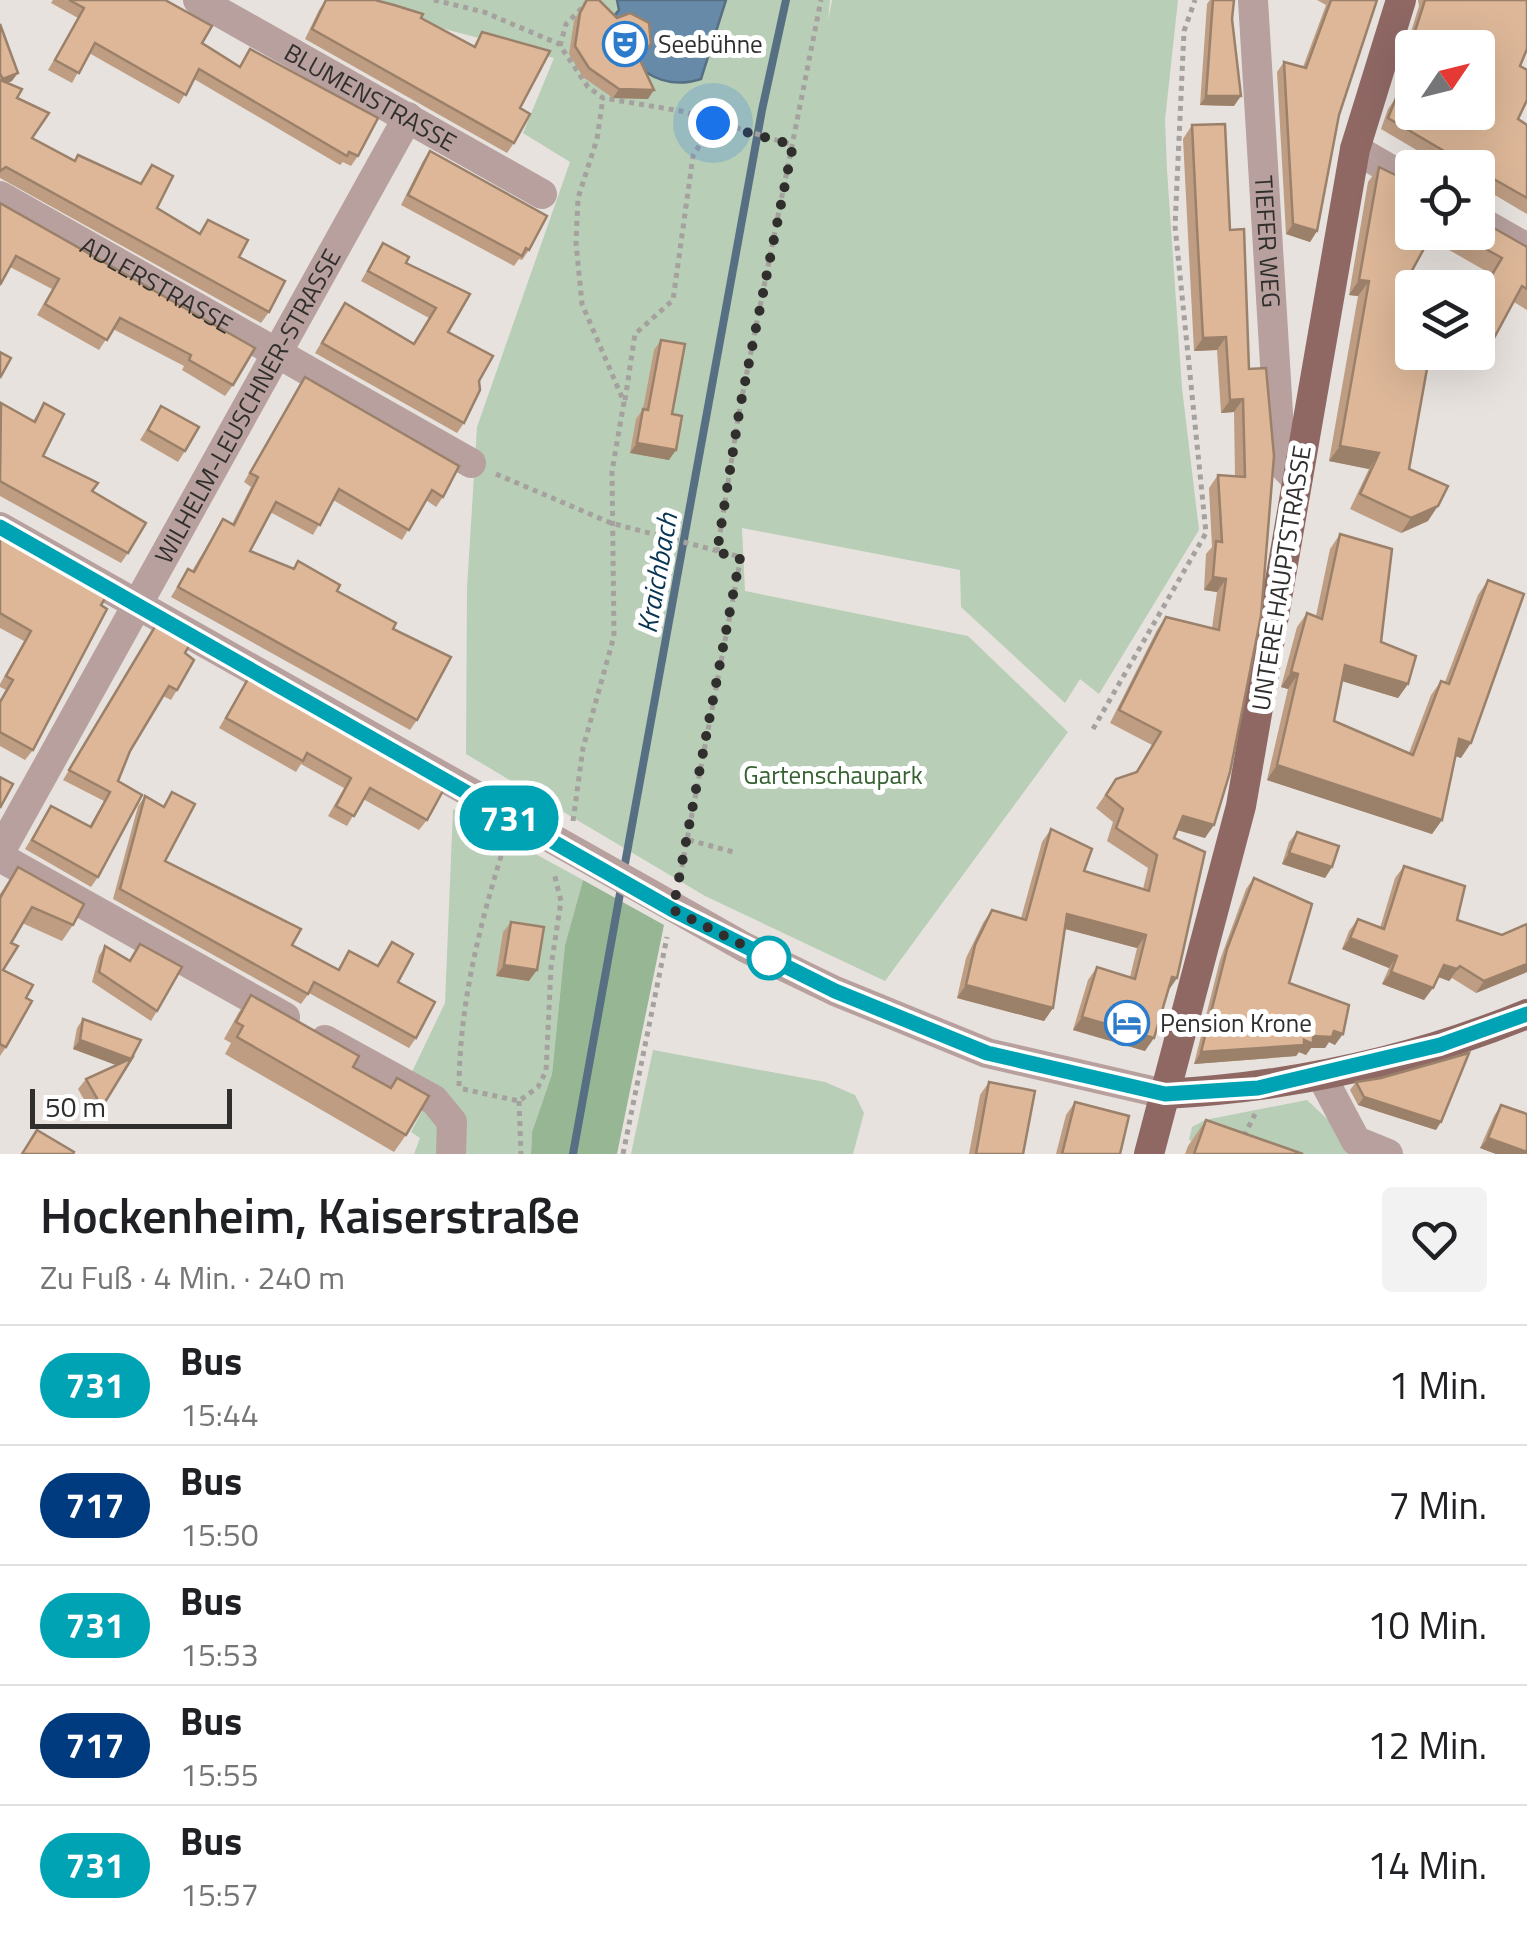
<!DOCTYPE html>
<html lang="de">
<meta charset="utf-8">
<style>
:root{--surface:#fff;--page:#f2f2f2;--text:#202124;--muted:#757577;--line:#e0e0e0}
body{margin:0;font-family:"Titillium Web",sans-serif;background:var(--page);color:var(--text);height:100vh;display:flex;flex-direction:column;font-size:38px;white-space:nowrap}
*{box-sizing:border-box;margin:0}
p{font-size:32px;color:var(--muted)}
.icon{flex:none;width:55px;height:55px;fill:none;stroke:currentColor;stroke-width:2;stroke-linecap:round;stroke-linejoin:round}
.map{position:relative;height:1154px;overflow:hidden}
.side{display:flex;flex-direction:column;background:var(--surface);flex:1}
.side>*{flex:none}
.badge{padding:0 20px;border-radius:32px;font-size:35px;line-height:65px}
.needle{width:65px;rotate:55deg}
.controls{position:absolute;left:1395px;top:30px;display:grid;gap:20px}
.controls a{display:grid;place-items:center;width:100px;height:100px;border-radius:10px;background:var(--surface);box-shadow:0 10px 40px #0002;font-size:50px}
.scale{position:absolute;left:30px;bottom:25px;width:202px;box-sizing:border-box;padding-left:10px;border:5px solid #312f2e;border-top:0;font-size:28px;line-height:35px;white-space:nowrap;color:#312f2e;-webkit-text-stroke:8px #fff;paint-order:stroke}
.you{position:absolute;width:50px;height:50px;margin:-25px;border:8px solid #fff;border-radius:50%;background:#1a73e8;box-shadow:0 0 0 15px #1a73e833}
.map>.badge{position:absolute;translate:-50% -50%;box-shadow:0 0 0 5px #fff}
.round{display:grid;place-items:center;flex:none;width:105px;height:105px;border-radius:10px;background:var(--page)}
.headline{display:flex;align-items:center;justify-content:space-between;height:170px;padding:0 40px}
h1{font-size:48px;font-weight:600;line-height:75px}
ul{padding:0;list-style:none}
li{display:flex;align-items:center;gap:30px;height:120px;padding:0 40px;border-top:2px solid var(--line)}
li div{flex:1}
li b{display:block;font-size:38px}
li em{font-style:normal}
li .badge{min-width:110px;font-weight:700;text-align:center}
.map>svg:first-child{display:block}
.green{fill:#b8ceb6}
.forest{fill:#97b794}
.water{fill:#678aa8;stroke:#576f83;stroke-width:2.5}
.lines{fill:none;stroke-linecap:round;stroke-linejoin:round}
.stream{stroke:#576f83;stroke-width:8}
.path{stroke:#a5a19e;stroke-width:5;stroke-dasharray:5 5;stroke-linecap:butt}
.minor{stroke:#b7a09d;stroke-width:30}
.major{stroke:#8f6864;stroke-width:30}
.wall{fill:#be9d83}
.shaded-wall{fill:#9b806a}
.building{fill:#ddb798;stroke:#9b806a;stroke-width:2.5}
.line-casing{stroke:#fff;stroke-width:22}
.line{stroke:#00a3b4;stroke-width:15}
.walk{stroke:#312f2e;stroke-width:10;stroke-dasharray:0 18}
.stop-dot{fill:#fff;stroke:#00a3b4;stroke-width:5}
.labels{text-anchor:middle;stroke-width:10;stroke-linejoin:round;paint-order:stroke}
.poi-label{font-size:25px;fill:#312f2e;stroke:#fff;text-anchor:start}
.street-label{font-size:25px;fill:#312f2e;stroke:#fff}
.park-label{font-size:25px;fill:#366232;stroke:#fff}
.water-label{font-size:28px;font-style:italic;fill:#083554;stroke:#fff}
</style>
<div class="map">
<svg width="1527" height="1154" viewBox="0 0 1527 1154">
<rect width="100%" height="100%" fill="#e7e2de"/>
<g class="green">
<path d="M335,0H830L828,21L832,0H1178L1165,120L1167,170L1182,388L1199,530L1099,694L1080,679L1065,703L961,607L960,570L742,528L745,591L968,636L1068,732L885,981L705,896L466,754L467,588L477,427L570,162L523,133L554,58Z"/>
<path d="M453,809L583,880L565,945L552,1074L532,1132L531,1154H414L420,1138L411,1132L422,1111L399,1099L445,1003Z"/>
<path d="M653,1050L825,1082L855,1095L864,1113L853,1154H631Z"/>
<path d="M1307,1100L1340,1131L1353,1154H1226L1189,1140L1192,1127L1205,1120Z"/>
</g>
<path class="forest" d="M583,880L664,925L617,1154H531L532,1132L552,1074L565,945Z"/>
<path class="water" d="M617,0H726L701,79C655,94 629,60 603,29L619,10Z"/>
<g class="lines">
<g class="stream">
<path d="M624,869L762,110L786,0"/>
<path d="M573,1154L621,888"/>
</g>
<g class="path">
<path d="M434,0L484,12L559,44L588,87L603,98L681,111L793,145"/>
<path d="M560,46L566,24L587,3"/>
<path d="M625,400L635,334L673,300L693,156L713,123"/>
<path d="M496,474L611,523L741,557L679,882"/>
<path d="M717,552L740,407L821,0"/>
<path d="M1093,729L1206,533L1175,226L1184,31L1195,0"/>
<path d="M573,821L583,748L614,636L612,471L624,402L582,304L576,243L578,198L597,139L603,98"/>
<path d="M689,840L737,853"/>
<path d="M459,1086C460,1000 480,924 505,843"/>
<path d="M463,1089L519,1101L538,1087L546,1071L551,967L561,901L554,873"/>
<path d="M519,1101L521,1154"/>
<path d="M1244,1136L1255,1114"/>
<path d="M623,1154L667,937"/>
</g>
<g class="minor">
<path id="s1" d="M198,0L542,194"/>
<path id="s2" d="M1253,0L1281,463L1297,480"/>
<path d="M1355,149L1412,182"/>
<path id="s3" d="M0,196L471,463"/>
<path d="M1478,220L1527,248"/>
<path d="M0,527L746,948L835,991L987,1053L1165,1094"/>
<path id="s4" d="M0,852L408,117"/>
<path d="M0,857L285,1017"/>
<path d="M325,1040L434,1100L452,1122L451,1154"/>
<path d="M1321,1075L1356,1141L1388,1154"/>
</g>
<g class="major">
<path d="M1165,1094C1288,1087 1413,1061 1527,1014"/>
<path d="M1149,1154L1241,806L1355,149L1401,0"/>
</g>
</g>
<g class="wall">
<path d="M53,0H165L202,43L239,67L250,49L358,156L351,166L343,162L340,165L194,79L179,104L89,53L72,83L48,70L78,18L51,3Z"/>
<path d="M326,0L421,18L474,46L482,32L520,108L514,143L507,153L305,39L319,10Z"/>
<path d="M585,0H599L639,59L648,99L613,98L583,77L569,54L574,21Z"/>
<path d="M1210,0H1234L1232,19L1234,106L1200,105L1207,4Z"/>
<path d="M1317,0H1377L1339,115L1317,231L1310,242L1286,234L1277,72L1284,62L1303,67L1326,5Z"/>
<path d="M1418,0H1527L1520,66L1518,119L1527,125V214L1478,185V168H1447L1381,129L1388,109L1396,98L1404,101L1412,87V112H1478L1412,48V71L1401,64L1419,6Z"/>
<path d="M0,24L12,81L7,83L17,98L32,138L75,161L140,184L152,165L157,208L199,233L208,220L239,257L269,312L261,323L0,178Z"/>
<path d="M1192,125L1230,230L1249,369L1266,368L1205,838L1177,830L1174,838L1177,978L1168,991L1145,1051L1073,1030L1088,980L1097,967L1130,977L1137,948L1065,929L1053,1008L1044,1021L957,998L966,958L983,923L992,910L1021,918L1042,842L1051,829L1084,871L1143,889L1148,868L1107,841L1113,822L1096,808L1116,779L1135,773L1152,745L1110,723L1157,630L1166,617L1212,628L1217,592L1204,590L1206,554L1212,547L1209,488L1218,475L1235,476L1234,412L1221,413L1217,350L1194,351L1183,139Z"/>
<path d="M430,151L529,250L522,260L519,259L514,266L401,205L423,161Z"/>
<path d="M1379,167L1412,232H1478L1479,221L1527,247V310L1514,302L1494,338L1484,353L1478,350V296L1491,274L1430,239L1403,287L1409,469L1428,521L1401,533L1350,509L1369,469L1329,461L1358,296L1349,295L1368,182Z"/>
<path d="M0,203L233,385L225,396L182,370L184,366L113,329L99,350L37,315L52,289L10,267Z"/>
<path d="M383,243L406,263L470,294L448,332L479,381L464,423L457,433L315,353L345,303L414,343L429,318L361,281Z"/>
<path d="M661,340L672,414L669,460L630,453L636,419L643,409L654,350Z"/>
<path d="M305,377L443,497L436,507L426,500L402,540L333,500L313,535L270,512L250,551L293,569L298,561L337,591L393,629L417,720L410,730L171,597L188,569L192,571L223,519L232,524L251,487L244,482Z"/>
<path d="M44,403L43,456L92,491L128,553L121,563L0,496V404L33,421Z"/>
<path d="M161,406L185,451L178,462L140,440Z"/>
<path d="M1340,534L1381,642L1408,684L1398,698L1342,681L1334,721L1409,753L1431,695L1441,681L1445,682L1478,595L1488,580L1461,758L1456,756L1442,820L1432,834L1267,780L1288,689L1281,687L1297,627L1307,613L1316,616L1330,549Z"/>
<path d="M0,535L101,605L33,750L25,760L0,746V700L6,690L0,687V684L24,641L0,628Z"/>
<path d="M156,625L185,653L177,690L171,700L163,696L130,751L118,781L98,877L91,887L25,849L51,806L89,827L104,801L63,780Z"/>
<path d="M248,679L427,820L419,830L363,799L347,826L328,816L344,788L301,764L296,772L219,728Z"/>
<path d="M172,792L165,861L292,945L337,970L349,951L377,966L392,942L398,982L416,1038L409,1048L309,993L301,1004L113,899L138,806L145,796L163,806Z"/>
<path d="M1297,832L1332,867L1325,878L1282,864L1289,842Z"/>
<path d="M1404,866L1457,920L1502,935L1527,924V972L1476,993L1452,978L1449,981L1438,977L1424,1000L1382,984L1389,968L1342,949L1349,931L1358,919L1380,928L1395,878Z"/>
<path d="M18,867L73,925L62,941L22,923L11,943L3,970L26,998L6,1047L0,1056V894Z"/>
<path d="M1254,878L1289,983L1335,1045L1329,1042L1325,1048H1311L1306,1055L1299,1052L1296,1056L1194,1064L1220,960L1246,889Z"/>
<path d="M511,922L529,981L496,976L503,932Z"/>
<path d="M140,944L157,1011L151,1021L92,982L99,956L105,946L130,960Z"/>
<path d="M251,995L353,1067L390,1087L397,1078L406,1135L394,1152L225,1054L231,1043L224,1039L239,1012Z"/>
<path d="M83,1019L141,1040L94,1117L78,1089L86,1079L116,1065L73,1049L77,1028Z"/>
<path d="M989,1082L1023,1154H969L980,1095Z"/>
<path d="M1356,1082L1436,1130L1358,1105L1350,1090Z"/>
<path d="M1075,1102L1120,1154H1056L1066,1115Z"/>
<path d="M1501,1105L1527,1154H1496L1480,1148L1494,1116Z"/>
<path d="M1206,1120L1303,1154H1185L1188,1146Z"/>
</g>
<g class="shaded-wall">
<path d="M18,73L12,81L0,86L3,79Z"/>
<path d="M619,89L654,90L648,99L613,98Z"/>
<path d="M1206,96H1241L1234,106L1200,105Z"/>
<path d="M1293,224L1317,231L1310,242L1286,234Z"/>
<path d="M1359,280L1369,281L1358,296L1349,295Z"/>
<path d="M1226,337L1217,350L1194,351L1203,338Z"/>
<path d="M1243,399L1234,412L1221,413L1230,400Z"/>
<path d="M637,443L676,450L669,460L630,453Z"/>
<path d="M1340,446L1379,453L1369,469L1329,461Z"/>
<path d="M1438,506L1428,521L1401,533L1411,518Z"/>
<path d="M1213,577L1226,579L1217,592L1204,590Z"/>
<path d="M1345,665L1408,684L1398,698L1335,679Z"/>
<path d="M1291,672L1298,674L1288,689L1281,687Z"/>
<path d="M1459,739L1471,743L1461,758L1449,754Z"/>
<path d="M1277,765L1442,820L1432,834L1267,780Z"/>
<path d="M1183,816L1214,825L1205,838L1174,829Z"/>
<path d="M1289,853L1332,867L1325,878L1282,864Z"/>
<path d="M1067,914L1146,935L1137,948L1058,927Z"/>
<path d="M1350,938L1397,956L1389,968L1342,949Z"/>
<path d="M1527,964V972L1476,993L1484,981Z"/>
<path d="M504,965L537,970L529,981L496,976Z"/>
<path d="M1444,965L1460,966L1449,981L1436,976Z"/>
<path d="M1391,972L1433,988L1424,1000L1382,984Z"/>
<path d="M1172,977L1177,978L1168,991Z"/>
<path d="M966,985L1053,1008L1044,1021L957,998Z"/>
<path d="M1082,1017L1154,1038L1145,1051L1073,1030Z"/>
<path d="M1334,1031L1343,1034L1335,1045L1329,1042L1325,1048H1311L1306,1055L1299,1052L1296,1056L1194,1064L1201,1052L1304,1040Z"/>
<path d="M80,1040L131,1059L124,1068L73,1049Z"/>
<path d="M1364,1097L1441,1122L1436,1130L1358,1105Z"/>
<path d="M1488,1138L1527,1152V1154H1496L1480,1148Z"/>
</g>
<g class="building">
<path d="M69,0H165L212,26L202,43L240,67L250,49L378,118L358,156L349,152L347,156L199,69L186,95L95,43L79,73L55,60L84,8Z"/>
<path d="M326,0H375L394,5L423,14L421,18L475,47L482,32L550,51L520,108L530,114L514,143L312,29Z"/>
<path d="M587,0H599L617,18L630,13L649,23L651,44L639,58L654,90L619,89L589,68L575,46L580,13Z"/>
<path d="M1213,0H1234L1232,19L1241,96H1206Z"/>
<path d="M1331,0H1377L1339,115L1317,231L1293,224L1284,62L1306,68Z"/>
<path d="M1425,0H1527V49L1520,66L1527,70V100L1518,119L1527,125V198L1478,170V168H1473L1388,118L1396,98L1405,101L1412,89V112H1478V48H1412V56L1408,53Z"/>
<path d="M0,24L18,73L3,79L0,74Z"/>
<path d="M0,80L22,89L17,98L49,113L32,138L75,161L78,155L141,184L152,165L173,176L157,208L200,234L208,220L248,240L239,257L285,281L269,312L6,167L0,171Z"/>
<path d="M1225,124L1230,230L1244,229L1249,369L1266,368L1274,456L1261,616L1230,772L1214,825L1183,816L1174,838L1205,852L1177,978L1172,977L1154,1038L1082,1017L1097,967L1135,979L1146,935L1067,914L1053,1008L966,985L975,945L992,910L1026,920L1051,829L1092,849L1084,871L1149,891L1157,855L1116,828L1123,809L1106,795L1116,779L1137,772L1161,732L1119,710L1166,617L1219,630L1226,579L1213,577L1216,541L1222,542L1218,475L1245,477L1243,399L1230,400L1226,337L1203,338L1197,228L1192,125Z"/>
<path d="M430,151L547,216L529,250L526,248L522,256L408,195Z"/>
<path d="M1379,167L1412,183V232H1433L1403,287L1412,289V352H1430L1409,469L1448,486L1438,506L1411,518L1360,494L1379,453L1340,446L1369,281L1359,280Z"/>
<path d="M0,203L255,348L233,385L189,360L191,355L120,318L107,340L45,304L59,279L16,256L0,285Z"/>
<path d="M1478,219L1527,247V289L1522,286L1494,338L1478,329V298L1502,258L1455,232H1478Z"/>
<path d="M383,243L409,257L406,263L470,294L448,332L493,356L479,381L480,390L464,423L322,343L345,303L414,344L436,308L368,271Z"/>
<path d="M661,340L685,344L672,414L682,416L676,450L637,443L643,409L648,410Z"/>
<path d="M0,352L11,358L0,378Z"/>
<path d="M305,377L459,466L443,497L432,490L409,530L339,489L320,525L276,502L250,551L294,569L298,561L340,585L337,591L396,623L393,629L451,657L417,720L178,587L188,569L194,572L223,519L234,525L258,477L250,473Z"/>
<path d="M1,403L35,422L44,403L64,414L43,456L98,483L92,491L146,523L128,553L0,481Z"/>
<path d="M161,406L199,427L185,451L148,430Z"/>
<path d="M1340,534L1392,549L1381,642L1416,656L1408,684L1345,665L1334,721L1413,755L1441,681L1449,684L1488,580L1524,594L1471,743L1459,739L1442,820L1277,765L1298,674L1291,672L1307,613L1322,619Z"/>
<path d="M0,535L107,595L101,605L107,609L33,750L0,732V702L13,680L6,676L31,631L0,613Z"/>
<path d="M156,625L190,644L185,653L194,660L177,690L169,686L130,751L118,781L142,795L98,877L32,840L51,806L91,827L110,792L69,770Z"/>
<path d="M248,679L445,787L427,820L370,788L354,816L336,806L351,778L307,753L303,761L226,718Z"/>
<path d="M0,777L13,784L0,808Z"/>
<path d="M172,792L195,804L165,861L301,929L292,945L339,970L349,951L378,966L392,942L413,954L398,982L435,1002L416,1038L314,982L308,994L120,889L145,796L164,807Z"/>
<path d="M1297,832L1339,846L1332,867L1289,853Z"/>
<path d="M1404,866L1465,886L1457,920L1502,935L1527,924V964L1484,981L1460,966L1457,969L1444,965L1433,988L1391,972L1397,956L1350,938L1358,919L1384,929Z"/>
<path d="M18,867L84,904L73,925L32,907L11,943L18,946L3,970L33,985L26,998L32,1001L6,1047L0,1044V898Z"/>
<path d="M1254,878L1312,904L1289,983L1349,1005L1343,1034L1334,1031L1332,1037L1313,1036V1044L1304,1040V1045L1201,1052L1227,949Z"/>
<path d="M511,922L544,927L537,970L504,965Z"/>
<path d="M140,944L182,967L157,1011L99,972L105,946L130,961Z"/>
<path d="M251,995L359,1056L353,1067L391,1088L397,1078L429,1096L406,1135L237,1037L243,1026L236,1022Z"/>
<path d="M83,1019L141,1040L131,1059L80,1040Z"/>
<path d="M1469,1053L1441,1122L1364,1097L1356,1082L1381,1078Z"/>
<path d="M132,1058L102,1107L86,1079Z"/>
<path d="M989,1082L1035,1091L1023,1154H976Z"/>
<path d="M1075,1102L1129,1116L1120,1154H1062Z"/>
<path d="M1501,1105L1527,1114V1152L1488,1138Z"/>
<path d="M1206,1120L1303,1154H1194Z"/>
<path d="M37,1130L74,1152L73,1154H22Z"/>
</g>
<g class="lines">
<defs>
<path id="line" d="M0,527L673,910L835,991L987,1053L1165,1094L1258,1088L1440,1045L1527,1014"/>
</defs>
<use href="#line" class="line-casing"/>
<use href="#line" class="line"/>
<path class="walk" d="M713,123L793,145L740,407L717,552L740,558L673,910L769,958"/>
</g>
<defs>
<symbol id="theatre-ring" viewBox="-11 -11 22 22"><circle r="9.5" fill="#fff" stroke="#2d7ccc" stroke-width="1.5"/><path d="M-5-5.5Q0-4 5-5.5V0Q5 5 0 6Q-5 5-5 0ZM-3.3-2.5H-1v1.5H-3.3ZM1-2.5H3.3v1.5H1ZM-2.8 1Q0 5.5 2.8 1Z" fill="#2d7ccc"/></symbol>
<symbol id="hotel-ring" viewBox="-11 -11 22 22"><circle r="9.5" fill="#fff" stroke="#2d7ccc" stroke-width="1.5"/><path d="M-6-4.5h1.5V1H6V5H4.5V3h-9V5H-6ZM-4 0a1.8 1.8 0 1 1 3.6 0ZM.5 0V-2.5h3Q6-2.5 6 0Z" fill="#2d7ccc"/></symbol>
</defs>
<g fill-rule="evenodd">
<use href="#theatre-ring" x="600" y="19" width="50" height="50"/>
<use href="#hotel-ring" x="1102" y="998" width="50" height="50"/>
</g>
<circle class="stop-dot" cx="769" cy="958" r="20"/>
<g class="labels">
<g class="poi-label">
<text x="658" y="53">Seebühne</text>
<text x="1160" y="1032">Pension Krone</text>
</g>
<g class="street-label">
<text dy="9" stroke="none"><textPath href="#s1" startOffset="198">BLUMENSTRASSE</textPath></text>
<text dy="9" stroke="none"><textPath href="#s2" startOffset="242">TIEFER WEG</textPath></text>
<text dy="9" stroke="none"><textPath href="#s3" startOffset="180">ADLERSTRASSE</textPath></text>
<text dy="9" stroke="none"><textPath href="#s4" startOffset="510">WILHELM-LEUSCHNER-STRASSE</textPath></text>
<text transform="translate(1281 578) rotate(-81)" y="9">UNTERE HAUPTSTRASSE</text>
</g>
<g class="park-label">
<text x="833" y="784">Gartenschaupark</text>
</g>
<g class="water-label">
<text transform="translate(657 573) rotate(-80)" y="10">Kraichbach</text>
</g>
</g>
</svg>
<div class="controls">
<a><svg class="needle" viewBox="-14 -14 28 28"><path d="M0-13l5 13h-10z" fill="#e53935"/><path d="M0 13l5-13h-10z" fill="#757577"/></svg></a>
<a><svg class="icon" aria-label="locate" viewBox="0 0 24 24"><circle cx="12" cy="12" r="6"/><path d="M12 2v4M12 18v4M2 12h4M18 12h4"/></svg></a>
<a><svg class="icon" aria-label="layers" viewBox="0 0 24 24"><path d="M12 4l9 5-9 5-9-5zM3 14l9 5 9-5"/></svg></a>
</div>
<div class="scale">50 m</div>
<div class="you" style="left:713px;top:123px"></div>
<b class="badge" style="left:509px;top:818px;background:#00a3b4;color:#fff">731</b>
</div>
<section class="side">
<div class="headline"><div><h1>Hockenheim, Kaiserstraße</h1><p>Zu Fuß · 4 Min. · 240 m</p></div><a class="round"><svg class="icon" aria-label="heart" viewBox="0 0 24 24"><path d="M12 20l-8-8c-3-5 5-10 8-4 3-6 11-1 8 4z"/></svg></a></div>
<ul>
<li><span class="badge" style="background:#00a3b4;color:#fff">731</span><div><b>Bus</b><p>15:44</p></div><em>1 Min.</em></li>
<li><span class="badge" style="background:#003b80;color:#fff">717</span><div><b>Bus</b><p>15:50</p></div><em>7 Min.</em></li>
<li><span class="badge" style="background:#00a3b4;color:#fff">731</span><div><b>Bus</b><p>15:53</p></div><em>10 Min.</em></li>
<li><span class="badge" style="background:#003b80;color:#fff">717</span><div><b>Bus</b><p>15:55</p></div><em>12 Min.</em></li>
<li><span class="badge" style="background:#00a3b4;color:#fff">731</span><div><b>Bus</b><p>15:57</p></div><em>14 Min.</em></li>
</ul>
</section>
